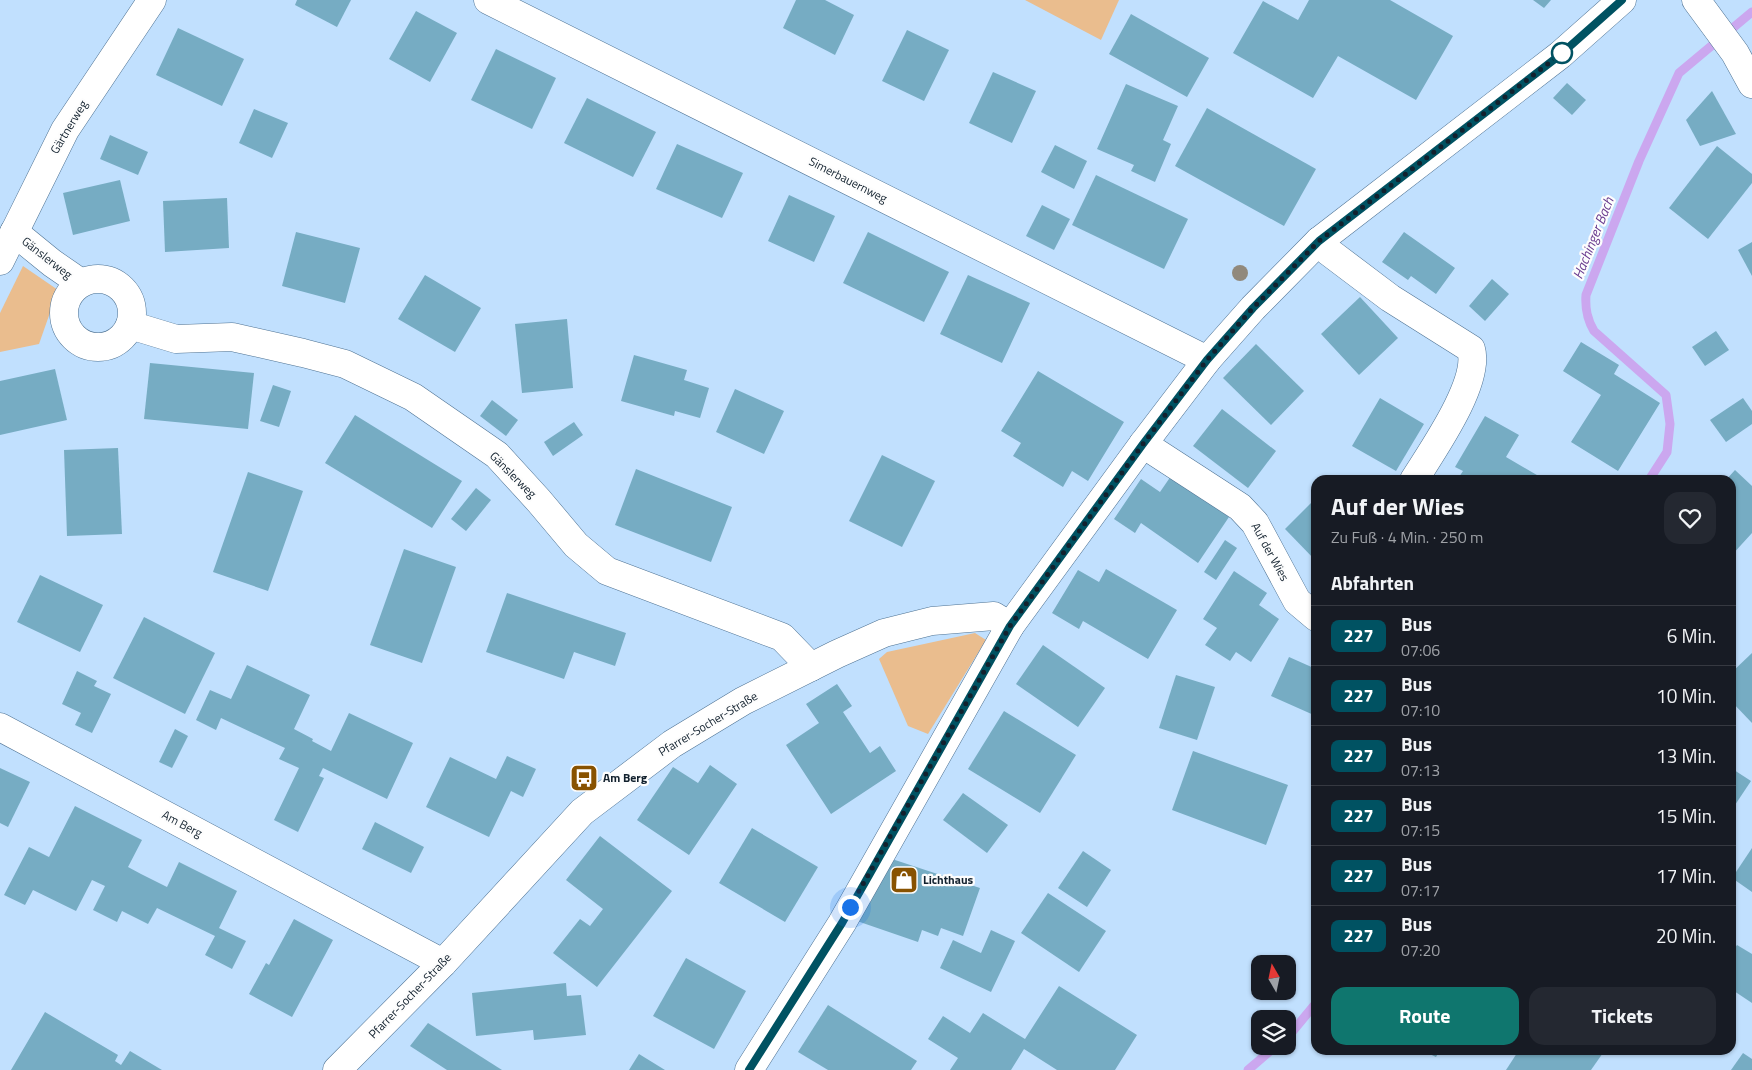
<!DOCTYPE html>
<html lang="de">
<meta charset="utf-8">
<style>
:root{--surface:#171b24;--page:#242831;--text:#f1f3f6;--muted:#9ea1a6;--line:#363941;--accent:#0f766e}
body{margin:0;font-family:"Titillium Web",sans-serif;background:var(--page);color:var(--text);height:100vh;display:flex;flex-direction:column;font-size:19px;white-space:nowrap}
*{box-sizing:border-box;margin:0}
p{font-size:16px;color:var(--muted)}
.icon{flex:none;width:28px;height:28px;fill:none;stroke:currentColor;stroke-width:2;stroke-linecap:round;stroke-linejoin:round}
.map{position:relative;flex:1;overflow:hidden}
.panel{position:absolute;left:1311px;top:475px;width:425px;height:580px;display:flex;flex-direction:column;background:var(--surface);border-radius:15px;box-shadow:0 1px 4px #0004}
.panel>*{flex:none}
.badge{padding:0 10px;border-radius:8px;font-size:18px;line-height:32px}
.needle{width:32px;rotate:351deg}
.tools{position:absolute;left:1251px;top:955px;display:grid;gap:10px}
.tools a{display:grid;place-items:center;width:45px;height:45px;border-radius:10px;background:var(--surface);box-shadow:0 1px 4px #0004;font-size:25px}
.you{position:absolute;width:25px;height:25px;margin:-12px;border:4px solid #fff;border-radius:50%;background:#1a73e8;box-shadow:0 0 0 8px #1a73e833}
.map>.badge{position:absolute;translate:-50% -50%;box-shadow:0 0 0 2px #fff}
h2{padding:0 20px;font-size:19px;line-height:45px}
.round{display:grid;place-items:center;flex:none;width:52px;height:52px;border-radius:15px;background:var(--page)}
.headline{display:flex;align-items:center;justify-content:space-between;height:85px;padding:0 20px}
h1{font-size:24px;font-weight:700;line-height:38px}
.primary-button{display:flex;gap:10px;margin-top:auto;padding:10px 20px}
.primary-button a{flex:1;height:58px;border-radius:15px;background:var(--accent);color:#fff;font-size:20px;font-weight:700;line-height:58px;text-align:center}
.primary-button a+a{background:var(--page);color:var(--text)}
ul{padding:0;list-style:none}
li{display:flex;align-items:center;gap:15px;height:60px;padding:0 20px;border-top:1px solid var(--line)}
li div{flex:1}
li b{display:block;font-size:19px}
li em{font-style:normal}
li .badge{min-width:55px;font-weight:700;text-align:center}
.map>svg:first-child{display:block}
.green{fill:#eabd8e}
.lines{fill:none;stroke-linecap:round;stroke-linejoin:round}
.stream{stroke:#cba7ef;stroke-width:9}
.building{fill:#76acc3}
.street-casing{stroke:#4e7293;stroke-width:29}
.street{stroke:#fff;stroke-width:28}
.tree{fill:#91897c}
.line-casing{stroke:#fff;stroke-width:11}
.line{stroke:#005262;stroke-width:8}
.walk{stroke:#12212e;stroke-width:5;stroke-dasharray:0 9}
.stop-dot{fill:#fff;stroke:#005262;stroke-width:2.5}
.labels{text-anchor:middle;stroke-width:4.5;stroke-linejoin:round;paint-order:stroke}
.street-label{font-size:12px;fill:#12212e;stroke:#fdfdfd}
.poi-label{font-size:12px;font-weight:bold;fill:#12212e;stroke:#fdfdfd;text-anchor:start}
.water-label{font-size:14px;font-style:italic;fill:#683a8e;stroke:#fdfdfd}
</style>
<div class="map">
<svg width="1752" height="1070" viewBox="0 0 1752 1070">
<rect width="100%" height="100%" fill="#c1e0fe"/>
<g class="green">
<path d="M1025,0H1119L1101,40Z"/>
<path d="M23,266L58,290L39,344L0,352V313Z"/>
<path d="M975,633L986,640L928,734L908,726L879,659L887,652Z"/>
</g>
<g class="lines">
<g class="stream">
<path d="M1649,480L1667,452L1670,424L1666,395L1594,331C1587,319 1585,309 1586,295L1639,161L1679,73L1752,12"/>
<path d="M1288,1037L1316,1003"/>
<path d="M1248,1070L1276,1046"/>
</g>
</g>
<g class="building">
<path d="M297,0H351L337,27L295,5Z"/>
<path d="M796,0H825L854,15L835,55L783,28Z"/>
<path d="M1309,0H1390L1453,36L1416,100L1338,56L1313,98L1233,53L1263,1L1298,20Z"/>
<path d="M1533,0H1551L1544,8Z"/>
<path d="M416,11L457,33L430,82L389,59Z"/>
<path d="M1131,14L1209,58L1187,97L1109,54Z"/>
<path d="M178,28L244,59L222,106L156,75Z"/>
<path d="M907,30L949,50L924,101L882,81Z"/>
<path d="M496,49L556,78L532,129L471,100Z"/>
<path d="M993,72L1036,91L1012,143L969,123Z"/>
<path d="M1567,83L1586,100L1572,115L1553,98Z"/>
<path d="M1126,84L1178,106L1163,140L1171,144L1155,182L1131,171L1134,165L1097,149Z"/>
<path d="M1712,91L1736,134L1700,146L1686,120Z"/>
<path d="M587,98L656,132L633,177L564,143Z"/>
<path d="M1207,108L1316,169L1284,226L1175,166Z"/>
<path d="M254,109L288,123L272,158L239,143Z"/>
<path d="M110,135L148,152L138,175L100,159Z"/>
<path d="M677,144L743,173L722,218L656,189Z"/>
<path d="M1055,145L1087,161L1074,189L1041,172Z"/>
<path d="M1717,146L1752,174V183L1708,239L1669,208Z"/>
<path d="M1096,175L1188,219L1164,269L1072,225Z"/>
<path d="M120,180L130,221L73,235L63,193Z"/>
<path d="M789,195L835,216L814,262L768,241Z"/>
<path d="M227,198L229,248L165,252L163,201Z"/>
<path d="M1042,205L1070,219L1054,250L1026,236Z"/>
<path d="M296,232L360,248L345,303L282,286Z"/>
<path d="M868,232L949,272L924,322L843,283Z"/>
<path d="M1404,232L1455,268L1436,294L1411,276L1408,280L1382,262Z"/>
<path d="M1752,242V276L1738,250Z"/>
<path d="M425,275L481,308L455,352L398,319Z"/>
<path d="M968,275L1030,303L1002,363L940,334Z"/>
<path d="M1492,279L1509,294L1485,321L1469,306Z"/>
<path d="M1360,297L1398,338L1359,375L1321,334Z"/>
<path d="M567,319L573,388L522,393L515,324Z"/>
<path d="M1716,331L1729,350L1705,366L1692,347Z"/>
<path d="M1581,342L1619,365L1614,374L1660,403L1618,471L1571,442L1601,395L1563,371Z"/>
<path d="M1256,344L1304,391L1271,425L1223,378Z"/>
<path d="M634,355L687,370L684,380L709,388L700,418L675,411L674,416L621,401Z"/>
<path d="M150,363L254,373L248,429L144,419Z"/>
<path d="M55,369L67,420L0,435V381Z"/>
<path d="M1038,371L1124,422L1088,481L1072,471L1063,487L1013,456L1021,443L1001,431Z"/>
<path d="M273,385L291,391L279,427L260,421Z"/>
<path d="M735,389L784,411L764,454L716,432Z"/>
<path d="M1380,398L1424,424L1396,471L1352,446Z"/>
<path d="M1743,398L1752,411V424L1726,442L1710,420Z"/>
<path d="M492,400L518,420L506,436L480,416Z"/>
<path d="M1222,409L1276,451L1248,488L1193,446Z"/>
<path d="M355,415L462,481L432,528L325,463Z"/>
<path d="M1485,416L1519,435L1506,457L1542,478L1541,480H1457L1463,471L1455,467Z"/>
<path d="M574,422L583,435L553,456L544,442Z"/>
<path d="M118,448L122,534L67,536L64,450Z"/>
<path d="M882,455L935,481L902,547L849,521Z"/>
<path d="M636,469L732,507L711,562L615,525Z"/>
<path d="M1735,470L1752,486V533L1731,556V480H1726Z"/>
<path d="M248,472L303,491L268,591L213,572Z"/>
<path d="M1171,476L1229,517L1198,563L1141,523L1135,533L1114,519L1141,479L1160,492Z"/>
<path d="M476,488L491,500L466,531L451,519Z"/>
<path d="M1316,498V561L1285,529Z"/>
<path d="M1225,540L1237,548L1216,580L1204,572Z"/>
<path d="M404,549L456,567L422,663L370,645Z"/>
<path d="M1106,569L1177,610L1148,659L1083,621L1079,629L1052,613L1078,570L1099,582Z"/>
<path d="M1234,571L1267,593L1259,605L1279,619L1251,662L1236,652L1230,661L1205,645L1217,628L1203,619Z"/>
<path d="M40,575L103,605L80,652L17,622Z"/>
<path d="M507,593L626,633L615,666L574,652L564,679L486,652Z"/>
<path d="M144,617L215,653L185,714L113,678Z"/>
<path d="M1043,645L1105,688L1078,727L1016,684Z"/>
<path d="M1752,653V723L1731,701V673Z"/>
<path d="M1289,657L1316,669V716L1271,696Z"/>
<path d="M247,665L310,695L294,729L313,739L312,741L331,751L349,713L413,743L387,799L323,768L319,776L324,778L298,832L274,820L299,768L279,759L285,748L221,718L216,730L196,720L210,690L231,699Z"/>
<path d="M77,671L97,681L94,686L111,694L92,733L75,725L81,713L62,704Z"/>
<path d="M1176,675L1215,687L1197,740L1159,728Z"/>
<path d="M837,684L852,706L843,712L870,753L880,746L896,771L831,814L786,745L819,723L806,704Z"/>
<path d="M1004,711L1076,755L1040,813L968,769Z"/>
<path d="M175,729L188,736L172,768L159,762Z"/>
<path d="M1193,751L1288,785L1266,845L1172,810Z"/>
<path d="M507,756L536,769L523,797L511,791L489,837L426,807L450,757L496,779Z"/>
<path d="M710,765L737,784L689,855L637,820L673,767L698,783Z"/>
<path d="M0,768L30,782L8,827L0,823Z"/>
<path d="M1731,768L1751,781L1731,811Z"/>
<path d="M963,793L1008,825L987,853L943,820Z"/>
<path d="M75,806L142,840L128,867L141,874L167,887L179,862L237,891L219,928L246,941L232,969L205,955L215,936L157,908L148,924L122,911L117,922L93,910L105,886L92,880L76,911L33,890L25,905L4,895L29,847L49,857Z"/>
<path d="M375,822L424,847L411,873L362,849Z"/>
<path d="M752,828L818,867L785,922L719,883Z"/>
<path d="M600,836L672,891L597,987L553,953L580,919L590,926L603,909L566,880Z"/>
<path d="M1752,848V892L1732,878Z"/>
<path d="M1083,851L1111,870L1087,907L1058,888Z"/>
<path d="M892,859L980,888L963,936L941,928L938,936L922,930L918,942L857,921Z"/>
<path d="M1048,893L1106,931L1079,972L1021,933Z"/>
<path d="M294,919L333,940L292,1017L249,994L266,963L269,965Z"/>
<path d="M991,930L1015,941L991,992L940,968L953,940L981,953Z"/>
<path d="M1737,945L1752,954V1003L1731,989V954Z"/>
<path d="M686,958L746,991L714,1049L653,1016Z"/>
<path d="M566,983L567,996L581,995L586,1035L534,1040L533,1030L476,1036L472,993Z"/>
<path d="M1059,986L1137,1035L1115,1070H1057L1024,1049L1011,1070H950L958,1058L928,1039L943,1016L970,1033L983,1013L1025,1039Z"/>
<path d="M828,1005L917,1061L911,1070H828L798,1052Z"/>
<path d="M45,1012L118,1055L115,1061L121,1065L130,1051L162,1070H11Z"/>
<path d="M428,1023L502,1070H447L410,1046Z"/>
<path d="M1421,1050H1440L1436,1057Z"/>
<path d="M1519,1050H1605L1591,1070H1506Z"/>
<path d="M1743,1053L1752,1059V1070H1731Z"/>
<path d="M639,1054L665,1070H629Z"/>
</g>
<g class="lines">
<defs>
<g id="street">
<path d="M488,0L1207,360"/>
<path d="M1696,0L1735,53L1752,84"/>
<path d="M14,232L52,263L81,283"/>
<path d="M1319,241L1329,252L1390,298L1471,349C1481,382 1432,451 1414,480"/>
<path d="M0,261L65,130L152,0"/>
<circle cx="98" cy="313" r="34"/>
<path d="M130,325L176,339L232,337L303,353L345,364L413,397L497,455L539,501L576,545L607,571L782,637L811,667"/>
<path d="M1143,444L1240,507L1255,523L1297,601L1316,617"/>
<path d="M0,727L443,963"/>
<path d="M337,1070L443,963L582,812L672,744L743,701L837,654L884,633L932,621L994,616L1010,626"/>
<path d="M749,1070L842,923L1010,626L1143,444L1207,360L1253,308L1319,241L1560,55L1622,0"/>
</g>
</defs>
<use href="#street" class="street-casing"/>
<use href="#street" class="street"/>
</g>
<circle class="tree" cx="1240" cy="273" r="8"/>
<g class="lines">
<defs>
<path id="line" d="M749,1070L842,923L1010,626L1143,444L1207,360L1253,308L1319,241L1560,55L1622,0"/>
</defs>
<use href="#line" class="line-casing"/>
<use href="#line" class="line"/>
<path class="walk" d="M850,907L1010,626L1143,444L1207,360L1253,308L1319,241L1562,53"/>
</g>
<defs>
<symbol id="bus-square" viewBox="-11 -11 22 22"><rect x="-9" y="-9" width="18" height="18" rx="4" fill="#885200" stroke="#fdfdfd"/><path d="M-5-6H5V4H4V6H2V4H-2V6H-4V4H-5ZM-3.5-4V0h7V-4ZM-3.5 1.2v1.5H-2V1.2ZM2 1.2v1.5H3.5V1.2Z" fill="#fff"/></symbol>
<symbol id="shop-square" viewBox="-11 -11 22 22"><rect x="-9" y="-9" width="18" height="18" rx="4" fill="#885200" stroke="#fdfdfd"/><path d="M-5-2.5h2.3a2.7 3.5 0 0 1 5.4 0H5L5.5 6h-11ZM-1.5-2.5h3a1.5 2.3 0 0 0-3 0Z" fill="#fff"/></symbol>
</defs>
<g fill-rule="evenodd">
<use href="#bus-square" x="568" y="762" width="32" height="32"/>
<use href="#shop-square" x="888" y="864" width="32" height="32"/>
</g>
<circle class="stop-dot" cx="1562" cy="53" r="10"/>
<g class="labels">
<g class="street-label">
<text transform="translate(69 127) rotate(-59)" y="4">Gärtnerweg</text>
<text transform="translate(848 180) rotate(27)" y="4">Simerbauernweg</text>
<text transform="translate(47 258) rotate(38)" y="4">Gänslerweg</text>
<text transform="translate(513 475) rotate(45)" y="4">Gänslerweg</text>
<text transform="translate(1270 552) rotate(61)" y="4">Auf der Wies</text>
<text transform="translate(708 724) rotate(-31)" y="4">Pfarrer-Socher-Straße</text>
<text transform="translate(182 824) rotate(28)" y="4">Am Berg</text>
<text transform="translate(410 996) rotate(-46)" y="4">Pfarrer-Socher-Straße</text>
</g>
<g class="poi-label">
<text x="603" y="782">Am Berg</text>
<text x="923" y="884">Lichthaus</text>
</g>
<g class="water-label">
<text transform="translate(1593 238) rotate(-68)" y="5">Hachinger Bach</text>
</g>
</g>
</svg>
<div class="tools">
<a><svg class="needle" viewBox="-14 -14 28 28"><path d="M0-13l5 13h-10z" fill="#e53935"/><path d="M0 13l5-13h-10z" fill="#9ea1a6"/></svg></a>
<a><svg class="icon" aria-label="layers" viewBox="0 0 24 24"><path d="M12 4l9 5-9 5-9-5zM3 14l9 5 9-5"/></svg></a>
</div>
<div class="you" style="left:850px;top:907px"></div>
<section class="panel">
<div class="headline"><div><h1>Auf der Wies</h1><p>Zu Fuß · 4 Min. · 250 m</p></div><a class="round"><svg class="icon" aria-label="heart" viewBox="0 0 24 24"><path d="M12 20l-8-8c-3-5 5-10 8-4 3-6 11-1 8 4z"/></svg></a></div>
<h2>Abfahrten</h2>
<ul>
<li><span class="badge" style="background:#005262;color:#fff">227</span><div><b>Bus</b><p>07:06</p></div><em>6 Min.</em></li>
<li><span class="badge" style="background:#005262;color:#fff">227</span><div><b>Bus</b><p>07:10</p></div><em>10 Min.</em></li>
<li><span class="badge" style="background:#005262;color:#fff">227</span><div><b>Bus</b><p>07:13</p></div><em>13 Min.</em></li>
<li><span class="badge" style="background:#005262;color:#fff">227</span><div><b>Bus</b><p>07:15</p></div><em>15 Min.</em></li>
<li><span class="badge" style="background:#005262;color:#fff">227</span><div><b>Bus</b><p>07:17</p></div><em>17 Min.</em></li>
<li><span class="badge" style="background:#005262;color:#fff">227</span><div><b>Bus</b><p>07:20</p></div><em>20 Min.</em></li>
</ul>
<div class="primary-button"><a>Route</a><a>Tickets</a></div>
</section>
</div>
